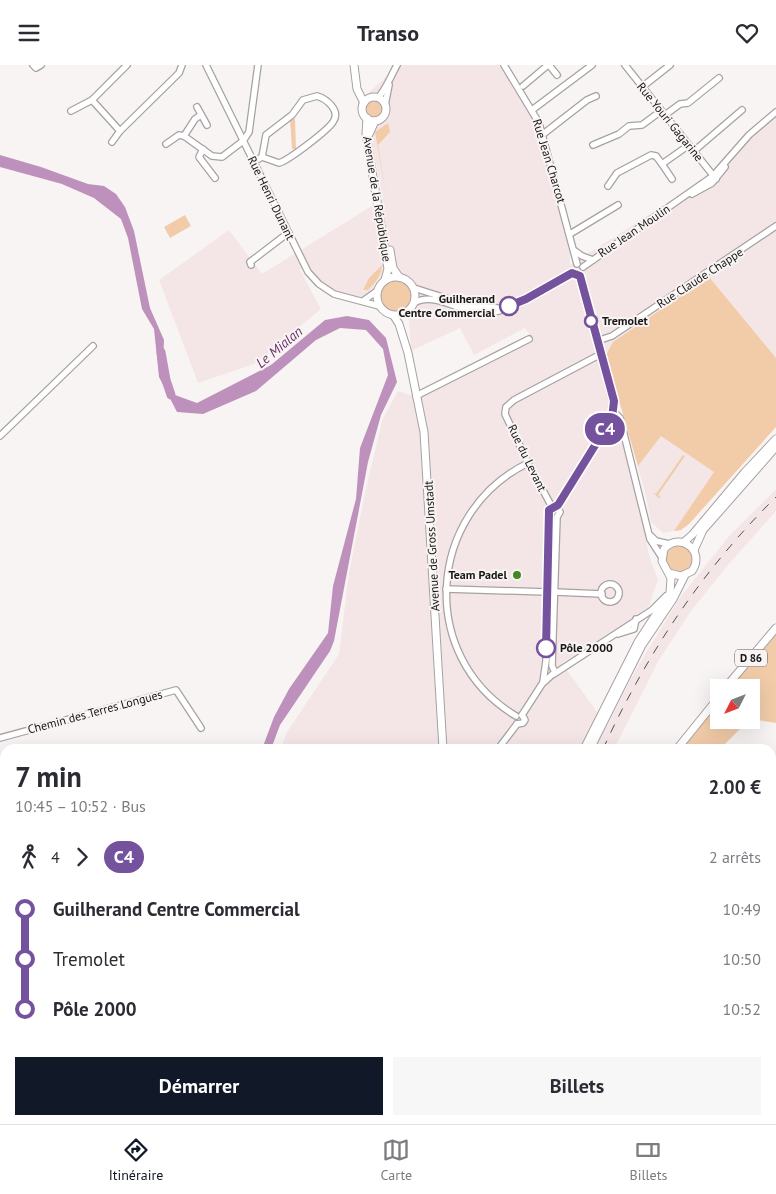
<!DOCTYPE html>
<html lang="fr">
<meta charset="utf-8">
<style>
:root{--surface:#fff;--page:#f7f7f7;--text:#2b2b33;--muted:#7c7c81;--line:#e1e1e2;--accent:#111827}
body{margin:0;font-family:"PT Sans",sans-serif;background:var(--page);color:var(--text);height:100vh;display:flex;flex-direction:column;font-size:19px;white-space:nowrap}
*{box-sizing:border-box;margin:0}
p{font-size:16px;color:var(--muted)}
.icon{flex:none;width:28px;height:28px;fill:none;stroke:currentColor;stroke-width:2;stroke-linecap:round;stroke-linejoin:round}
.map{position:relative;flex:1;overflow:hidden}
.drawer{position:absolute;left:0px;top:679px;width:776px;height:381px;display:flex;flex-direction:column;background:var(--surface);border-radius:15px 15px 0 0;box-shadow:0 5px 20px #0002}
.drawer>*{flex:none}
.badge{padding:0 10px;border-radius:16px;font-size:18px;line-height:32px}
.needle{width:32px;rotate:228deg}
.buttons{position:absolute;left:710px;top:614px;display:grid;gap:10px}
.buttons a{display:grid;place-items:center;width:50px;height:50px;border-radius:0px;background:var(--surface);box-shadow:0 5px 20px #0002;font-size:25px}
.map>.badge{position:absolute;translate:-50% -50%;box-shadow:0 0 0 2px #fff}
.legs{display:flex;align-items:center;gap:8px;height:55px;padding:0 15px;font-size:16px}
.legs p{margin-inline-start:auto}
.overview{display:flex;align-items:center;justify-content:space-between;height:85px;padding:0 15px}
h1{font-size:28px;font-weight:700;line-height:38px}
.button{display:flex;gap:10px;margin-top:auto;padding:10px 15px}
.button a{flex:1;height:58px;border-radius:0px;background:var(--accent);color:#fff;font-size:20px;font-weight:700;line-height:58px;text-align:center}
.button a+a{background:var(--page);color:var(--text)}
ul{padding:0 15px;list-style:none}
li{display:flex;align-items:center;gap:18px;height:50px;font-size:19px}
li i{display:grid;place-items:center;width:8px;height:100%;margin:0 6px;background:currentColor}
li i::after{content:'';width:12px;height:12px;margin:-6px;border:4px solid;border-radius:50%;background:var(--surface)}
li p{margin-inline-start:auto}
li:first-child i{background:linear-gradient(#0000 50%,currentColor 0)}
li:last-child i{background:linear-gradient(currentColor 50%,#0000 0)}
header{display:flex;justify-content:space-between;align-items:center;height:65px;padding:0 15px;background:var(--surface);font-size:22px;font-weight:700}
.tabs{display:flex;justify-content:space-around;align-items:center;height:70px;border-top:1px solid var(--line);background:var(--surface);font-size:14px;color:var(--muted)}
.tabs a{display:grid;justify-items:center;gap:2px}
.tabs .active{color:var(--accent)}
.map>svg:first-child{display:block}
.built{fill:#f4e6e6}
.green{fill:#f2cca9}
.water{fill:#be91bc}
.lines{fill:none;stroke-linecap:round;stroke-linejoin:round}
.stream{stroke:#be91bc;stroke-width:1}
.river{stroke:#be91bc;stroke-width:9}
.minor-casing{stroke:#a7a2a2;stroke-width:8}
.major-casing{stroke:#a7a2a2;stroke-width:9}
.minor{stroke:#fff;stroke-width:5.5}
.major{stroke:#fff;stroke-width:7}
.rail{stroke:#555252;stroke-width:1;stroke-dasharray:9 9;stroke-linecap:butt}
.line-1-casing{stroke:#fff;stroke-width:11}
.line-1{stroke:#75529d;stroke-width:8}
.stop-1-dot{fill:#fff;stroke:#75529d;stroke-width:2.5}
.poi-dot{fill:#478525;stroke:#f9f4f4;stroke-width:2}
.labels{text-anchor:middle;stroke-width:4;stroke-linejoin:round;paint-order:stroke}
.shield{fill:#f9f4f4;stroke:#5c5959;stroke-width:1}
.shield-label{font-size:11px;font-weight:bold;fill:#181616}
.street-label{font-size:12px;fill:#181616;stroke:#f9f4f4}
.stop-label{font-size:12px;font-weight:bold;fill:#181616;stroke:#f9f4f4;text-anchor:start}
.poi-label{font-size:12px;font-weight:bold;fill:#181616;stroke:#f9f4f4;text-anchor:end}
.water-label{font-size:14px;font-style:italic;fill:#683067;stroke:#f9f4f4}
</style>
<header><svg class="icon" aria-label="menu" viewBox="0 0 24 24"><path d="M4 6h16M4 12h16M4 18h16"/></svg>Transo<svg class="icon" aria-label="heart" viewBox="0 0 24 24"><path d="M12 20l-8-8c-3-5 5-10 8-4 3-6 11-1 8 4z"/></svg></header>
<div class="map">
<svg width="776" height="1059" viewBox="0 0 776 1059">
<rect width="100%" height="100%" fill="#f9f4f4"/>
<path class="built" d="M399,0H499L532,52L570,184V200L715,108L751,65L776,43V362L681,465L663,468L651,457L645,427L603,282L579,227L619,361L637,428L649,490L658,515L649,541L612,568L562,598L607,661L635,606L679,534L730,470L776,424V446L728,500L691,546L659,595L614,684H281L287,667L339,589L349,508L366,423L383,353L398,326L420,333L533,274L525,263L474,290L460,263L411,286L409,253L417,241L419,227L418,222L408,211L389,209L380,215L371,228L362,232L346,231L320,218L307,202L300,205L321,244L254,299L198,318L159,215L229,165L262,209L383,134L363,33Z"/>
<g class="green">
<circle cx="374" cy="44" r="8"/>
<path d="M290,54H295L296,84H292Z"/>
<path d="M388,58L390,67L378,80L386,130L375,67Z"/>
<path d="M185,150L191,161L170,173L164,162Z"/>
<path d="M382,200C382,210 375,218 368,225H363L369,213Z"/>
<path d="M709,212L776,293V362L689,459L681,465L674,466L714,407L661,371L638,401L606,290L613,277Z"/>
<circle cx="396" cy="231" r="16"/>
<path d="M683,390L685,391L658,430L661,433H659L653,428L656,429Z"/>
<circle cx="679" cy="494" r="13"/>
<path d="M776,563V658L758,655L745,659L720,684H677L719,632V655H751V622H726Z"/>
<path d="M771,747H776V1059H679L680,1055H771Z"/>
<path d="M201,1055H329L334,1059H198Z"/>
</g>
<path class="water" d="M0,90L41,102L88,119L104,121L116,129L125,142L134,166L150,243L164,275L163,301L166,318L175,330L197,338L271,300L325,255L347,251L369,255L386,273L397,317L381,350L368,397L334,576L330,586L280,660L271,684H262L274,652L289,624L328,568L333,521L356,434L360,383L388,310L383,284L366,265L340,263L316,275L256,326L203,349L177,347L159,312L154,264L142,244L128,173L121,154L94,133L62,119L0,102Z"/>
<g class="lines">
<path class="stream" d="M771,831L776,833"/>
<path class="river" d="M161,287L166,315L171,330"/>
<defs>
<g id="minor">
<path d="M33,0L36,3L41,0"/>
<path d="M206,0L308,207L319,219L334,229L379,241"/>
<path d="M504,0L539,58L577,199"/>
<path d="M549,0L557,10"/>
<path d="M625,0L716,114"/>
<path d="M523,21L548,0"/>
<path d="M642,22L670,0"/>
<path d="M378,33C386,24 391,11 397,0"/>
<path d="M92,35L120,66"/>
<path d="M385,40L389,20"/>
<path d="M197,42L207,60"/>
<path d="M532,45L592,0"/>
<path d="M71,46L92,35L127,0"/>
<path d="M201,50L195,54L184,71L212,91L222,92L243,76L249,67L258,0"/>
<path d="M665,50L680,39L688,38L719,13"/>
<path d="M542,70L587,35L596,31"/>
<path d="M112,77L120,66L179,8L182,0"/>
<path d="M166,79L179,70L184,71"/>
<path d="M593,80L619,69L629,61L642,60L661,46"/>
<path d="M203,84L199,92L215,113"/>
<path d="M694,86L742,45"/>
<path d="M253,97L262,92L279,98C289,95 327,66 333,57C341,46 327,34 317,31L303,35L292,50L266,70L262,92"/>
<path d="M662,99L672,114"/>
<path d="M608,121L617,108L651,90L656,91L662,99L689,80"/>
<path d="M692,129L712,118L725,102"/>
<path d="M570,169L618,140"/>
<path d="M575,186L582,191L593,195"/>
<path d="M251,200L250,197L288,168"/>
<path d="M583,202L713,111L749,70L776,47"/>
<path d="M414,223L474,242L499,243"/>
<path d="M363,236L377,226"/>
<path d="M414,238C437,225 463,251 489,248C518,244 547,222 572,208"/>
<path d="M597,276L612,271L776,161"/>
<path d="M416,331L529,274"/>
<path d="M614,347L620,353L650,474L661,491"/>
<path d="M0,371L93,281"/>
<path d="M552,442L528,398L505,349L506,342L514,335L601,289"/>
<path d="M557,442L612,353L614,342L580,211"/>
<path d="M651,471L656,476L669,479"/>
<circle cx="610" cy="528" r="9"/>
<path d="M446,524L548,527"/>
<path d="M555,527L602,529"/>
<path d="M618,569L634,564L636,554"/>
<path d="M554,609L652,545L666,531"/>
<path d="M543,617L546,596L549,447L550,443L555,442"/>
<path d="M522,650L542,619L555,607L552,601L557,452L560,447L557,442"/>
<path d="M516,651C417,592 426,448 528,398"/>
<path d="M517,659L523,658L525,655L522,650"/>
<path d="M0,673L176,625L201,663"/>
<path d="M498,684L517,659"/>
<path d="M0,703L5,705"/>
<path d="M339,1055L344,1059"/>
<path d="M194,1059L198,1055"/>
</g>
<g id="major">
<path d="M354,0L357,24L364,38"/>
<circle cx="374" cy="44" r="12"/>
<path d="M367,53L366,69L388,204L385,215"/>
<path d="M369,69L375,56"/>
<path d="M390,185L393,203L399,212"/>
<circle cx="396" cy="231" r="19"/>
<path d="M394,251L399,259L408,288L424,367L443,684"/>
<path d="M684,477L693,469L745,407L776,374"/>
<path d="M694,485L703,465L776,382"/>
<path d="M726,622L776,563"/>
<path d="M584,684L638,577L670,528L671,513L662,496L664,484C680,466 706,486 692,506L681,511L669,508"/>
<path d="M590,684L642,580L673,534L685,510"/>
<path d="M677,684L719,632"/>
<path d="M532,1059L534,1055"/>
</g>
</defs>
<use href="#minor" class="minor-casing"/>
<use href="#major" class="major-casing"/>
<use href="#minor" class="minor"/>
<use href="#major" class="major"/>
<g class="rail">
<path d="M603,684C646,590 702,505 776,432"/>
<path d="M513,1059V1055"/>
</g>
</g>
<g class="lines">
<defs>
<path id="line-1" d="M509,241L526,234L572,208L580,211L614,336L612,353L558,440L549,445L546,583"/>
</defs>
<use href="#line-1" class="line-1-casing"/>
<use href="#line-1" class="line-1"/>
</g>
<g class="stop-1-dot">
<circle cx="509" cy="241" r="9"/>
<circle cx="591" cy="256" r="6"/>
<circle cx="546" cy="583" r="9"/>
</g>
<circle class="poi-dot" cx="517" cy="510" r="5"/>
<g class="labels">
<rect class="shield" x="735" y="584.5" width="32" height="17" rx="4"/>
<g class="shield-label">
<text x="751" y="597">D 86</text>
</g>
<g class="street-label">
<text transform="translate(670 57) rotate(51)" y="4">Rue Youri Gagarine</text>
<text transform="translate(549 96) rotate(73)" y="4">Rue Jean Charcot</text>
<text transform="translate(271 133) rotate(64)" y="4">Rue Henri Dunant</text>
<text transform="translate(377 134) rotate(81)" y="4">Avenue de la République</text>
<text transform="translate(634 166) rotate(-34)" y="4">Rue Jean Moulin</text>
<text transform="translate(700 213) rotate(-33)" y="4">Rue Claude Chappe</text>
<text transform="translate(527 393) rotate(64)" y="4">Rue du Levant</text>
<text transform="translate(432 481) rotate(-93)" y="4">Avenue de Gross Umstadt</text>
<text transform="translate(95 647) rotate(-15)" y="4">Chemin des Terres Longues</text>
</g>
<g class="stop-label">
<text x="495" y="238" text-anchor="end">Guilherand<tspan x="495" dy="14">Centre Commercial</tspan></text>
<text x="602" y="260">Tremolet</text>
<text x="560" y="587">Pôle 2000</text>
</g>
<g class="poi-label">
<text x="507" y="514">Team Padel</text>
</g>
<g class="water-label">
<text transform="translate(279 282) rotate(-40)" y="5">Le Mialan</text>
</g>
</g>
</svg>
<div class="buttons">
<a><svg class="needle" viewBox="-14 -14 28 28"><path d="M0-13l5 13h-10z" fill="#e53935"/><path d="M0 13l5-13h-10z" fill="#7c7c81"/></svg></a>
</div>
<b class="badge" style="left:605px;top:364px;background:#75529d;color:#fff">C4</b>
<section class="drawer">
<div class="overview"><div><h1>7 min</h1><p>10:45 – 10:52 · Bus</p></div><b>2.00 €</b></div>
<div class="legs"><svg class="icon" aria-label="walk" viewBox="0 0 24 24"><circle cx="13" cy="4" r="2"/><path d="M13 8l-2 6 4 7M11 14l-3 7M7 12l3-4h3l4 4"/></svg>4<svg class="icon" aria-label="forward" viewBox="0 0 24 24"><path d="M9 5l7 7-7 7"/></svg><b class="badge" style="background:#75529d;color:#fff">C4</b><p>2 arrêts</p></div>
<ul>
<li><i style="color:#75529d"></i><b>Guilherand Centre Commercial</b><p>10:49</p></li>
<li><i style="color:#75529d"></i><span>Tremolet</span><p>10:50</p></li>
<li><i style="color:#75529d"></i><b>Pôle 2000</b><p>10:52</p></li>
</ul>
<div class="button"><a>Démarrer</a><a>Billets</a></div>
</section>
</div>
<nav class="tabs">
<a class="active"><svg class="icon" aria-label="directions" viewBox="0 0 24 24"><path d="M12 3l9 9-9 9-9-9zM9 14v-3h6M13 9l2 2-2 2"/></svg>Itinéraire</a>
<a><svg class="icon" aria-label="map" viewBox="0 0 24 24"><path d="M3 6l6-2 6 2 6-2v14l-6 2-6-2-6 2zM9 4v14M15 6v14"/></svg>Carte</a>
<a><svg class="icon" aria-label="tickets" viewBox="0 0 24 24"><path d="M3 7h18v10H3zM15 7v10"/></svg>Billets</a>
</nav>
